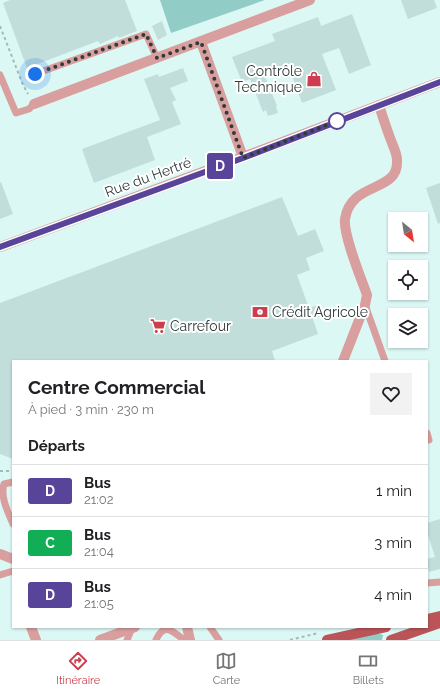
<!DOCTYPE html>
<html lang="fr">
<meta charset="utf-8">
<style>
:root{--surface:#fff;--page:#f2f2f2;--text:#202124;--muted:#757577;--line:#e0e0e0;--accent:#cd3d4d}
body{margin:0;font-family:Raleway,sans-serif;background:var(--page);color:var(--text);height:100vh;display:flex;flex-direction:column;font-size:15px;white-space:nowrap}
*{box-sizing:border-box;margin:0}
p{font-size:13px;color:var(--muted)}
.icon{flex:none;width:22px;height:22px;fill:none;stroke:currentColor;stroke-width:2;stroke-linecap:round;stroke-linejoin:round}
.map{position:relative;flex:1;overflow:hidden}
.side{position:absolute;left:12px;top:360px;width:416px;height:268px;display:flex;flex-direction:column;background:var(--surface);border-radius:0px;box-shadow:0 1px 3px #0004}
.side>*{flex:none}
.badge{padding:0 8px;border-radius:3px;font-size:14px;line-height:26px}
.needle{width:26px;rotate:150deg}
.tools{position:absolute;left:388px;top:212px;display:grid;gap:8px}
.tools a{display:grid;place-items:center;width:40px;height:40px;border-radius:0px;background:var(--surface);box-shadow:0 1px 3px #0004;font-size:20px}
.you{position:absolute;width:20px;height:20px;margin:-10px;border:3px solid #fff;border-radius:50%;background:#1a73e8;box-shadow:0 0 0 6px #1a73e833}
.map>.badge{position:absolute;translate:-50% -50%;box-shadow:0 0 0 2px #fff}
h2{padding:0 16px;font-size:15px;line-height:36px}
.round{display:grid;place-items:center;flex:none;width:42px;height:42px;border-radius:0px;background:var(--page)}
.headline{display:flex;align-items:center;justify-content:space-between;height:68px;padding:0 16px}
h1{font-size:19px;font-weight:700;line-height:30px}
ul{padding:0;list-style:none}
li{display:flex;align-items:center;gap:12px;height:52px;padding:0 16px;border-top:1px solid var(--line)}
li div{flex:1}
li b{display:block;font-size:15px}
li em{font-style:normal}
li .badge{min-width:44px;font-weight:700;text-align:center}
.tabs{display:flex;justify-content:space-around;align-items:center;height:56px;border-top:1px solid var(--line);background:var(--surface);font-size:11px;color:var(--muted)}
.tabs a{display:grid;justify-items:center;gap:2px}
.tabs .current{color:var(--accent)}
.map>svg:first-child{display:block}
.green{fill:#91ccc7}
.building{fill:#c2dedb}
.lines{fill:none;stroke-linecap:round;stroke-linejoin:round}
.path{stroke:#a4bab8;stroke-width:2;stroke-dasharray:3 3;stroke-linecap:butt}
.lane{stroke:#d99e9e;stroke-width:7}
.street{stroke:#d99e9e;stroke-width:10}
.primary{stroke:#bb5459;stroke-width:10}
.line-casing{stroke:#fff;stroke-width:9}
.line{stroke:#584499;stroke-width:6}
.walk{stroke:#303b3a;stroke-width:4;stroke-dasharray:0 7.2}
.stop-dot{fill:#fff;stroke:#584499;stroke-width:2}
.labels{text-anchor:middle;stroke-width:4;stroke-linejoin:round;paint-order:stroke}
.poi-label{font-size:14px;fill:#303b3a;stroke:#fff;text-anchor:start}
.street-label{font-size:14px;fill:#303b3a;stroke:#fff}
</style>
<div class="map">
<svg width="440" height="640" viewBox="0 0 440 640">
<rect width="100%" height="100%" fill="#dcf8f5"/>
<g class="green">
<path d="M160,0H265L171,33Z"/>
<path d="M377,633L383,635L382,640H349Z"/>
</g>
<g class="building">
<path d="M10,0H125L137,31L119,38L118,36L100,44L98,41L27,68L3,3Z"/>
<path d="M401,0H434L437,8L408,19Z"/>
<path d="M352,14L371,65L349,74L339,48L322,54L336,90L302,103L289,67L285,68V66L264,74L277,106L276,107L278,113L268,116L266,110L263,112L250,79L242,82L232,57L275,41L272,34L318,17L321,26Z"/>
<path d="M162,21L167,35L158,40L152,26Z"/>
<path d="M183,68L188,81L170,88L176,100L172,102L181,124L147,137L155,160L94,183L82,149L160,120L144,79L158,74L159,77Z"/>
<path d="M1,182L13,214L0,219V183Z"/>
<path d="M440,183V223L438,224L426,188Z"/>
<path d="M282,197L298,236L315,229L324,251L306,258L310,270L297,275L309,308L318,305L322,316L313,319L318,334L272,351L275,361H13V459L0,454V303Z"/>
<path d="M440,519V569L429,572L427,559L435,557L427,532V523Z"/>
</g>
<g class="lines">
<g class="path">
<path d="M0,26L23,85L28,94"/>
<path d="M0,471H13"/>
<path d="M290,640L318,633"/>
</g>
<g class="lane">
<path d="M35,74L146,34L157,58"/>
<path d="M0,75L16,113L29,109L34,104"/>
<path d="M365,305L385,361"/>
<path d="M427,433L429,440"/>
<path d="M13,482L4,484C0,497 8,512 13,524"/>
<path d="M0,575L13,571"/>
<path d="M427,583L440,582"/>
<path d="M210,627L219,640"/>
<path d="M127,640L132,628"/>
<path d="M156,640C164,622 173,631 184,640"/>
</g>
<g class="street">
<path d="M201,42L243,157"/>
<path d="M34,104L310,0"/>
<path d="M0,247L243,157L440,82"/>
<path d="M343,361L365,305L367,295C361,278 343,235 345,219C351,180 399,194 397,160C397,154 394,148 392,143C387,130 383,118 379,105"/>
<path d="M0,554L13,559"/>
<path d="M31,627L36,640"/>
<path d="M187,627L190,640"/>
<path d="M100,640L135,627"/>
</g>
<g class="primary">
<path d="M427,619L440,616"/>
<path d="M327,640L386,627"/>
<path d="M391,640L440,623"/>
</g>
</g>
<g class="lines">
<defs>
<path id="line" d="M0,247L243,158L440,82"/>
</defs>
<use href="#line" class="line-casing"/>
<use href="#line" class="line"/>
<path class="walk" d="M35,74L146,34L157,58L201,42L243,158L337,121"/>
</g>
<defs>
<symbol id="shop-bare" viewBox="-9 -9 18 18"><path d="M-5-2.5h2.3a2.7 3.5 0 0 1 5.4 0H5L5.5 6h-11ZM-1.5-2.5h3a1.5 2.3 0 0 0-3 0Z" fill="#cd3d4d" stroke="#fff" stroke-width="2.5" paint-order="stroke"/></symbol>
<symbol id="bank-bare" viewBox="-9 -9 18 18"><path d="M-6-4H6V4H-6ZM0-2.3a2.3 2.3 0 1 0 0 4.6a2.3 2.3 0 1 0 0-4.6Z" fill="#cd3d4d" stroke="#fff" stroke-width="2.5" paint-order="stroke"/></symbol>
<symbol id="supermarket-bare" viewBox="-9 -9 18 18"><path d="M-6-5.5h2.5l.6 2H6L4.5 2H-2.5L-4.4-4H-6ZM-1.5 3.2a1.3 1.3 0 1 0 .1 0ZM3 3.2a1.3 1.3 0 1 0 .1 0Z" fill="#cd3d4d" stroke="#fff" stroke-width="2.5" paint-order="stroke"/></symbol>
</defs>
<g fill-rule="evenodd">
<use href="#shop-bare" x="303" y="68" width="22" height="22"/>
<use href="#bank-bare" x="249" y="301" width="22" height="22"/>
<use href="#supermarket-bare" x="147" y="315" width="22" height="22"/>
</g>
<circle class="stop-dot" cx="337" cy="121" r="8"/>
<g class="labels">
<g class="poi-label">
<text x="302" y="76" text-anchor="end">Contrôle<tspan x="302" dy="16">Technique</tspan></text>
<text x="272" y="317">Crédit Agricole</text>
<text x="170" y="331">Carrefour</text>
</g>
<g class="street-label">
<text transform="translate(148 177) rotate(-20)" y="5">Rue du Hertré</text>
</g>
</g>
</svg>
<div class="tools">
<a><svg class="needle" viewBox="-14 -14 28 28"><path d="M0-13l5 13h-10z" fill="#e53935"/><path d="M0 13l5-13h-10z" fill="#757577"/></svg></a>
<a><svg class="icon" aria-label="locate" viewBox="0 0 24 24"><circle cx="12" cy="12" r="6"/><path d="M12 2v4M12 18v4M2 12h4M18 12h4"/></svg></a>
<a><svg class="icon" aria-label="layers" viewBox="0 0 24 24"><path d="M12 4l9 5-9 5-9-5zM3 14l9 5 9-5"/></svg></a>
</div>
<div class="you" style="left:35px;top:74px"></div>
<b class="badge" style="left:220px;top:166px;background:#584499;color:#fff">D</b>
<section class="side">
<div class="headline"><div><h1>Centre Commercial</h1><p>À pied · 3 min · 230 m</p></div><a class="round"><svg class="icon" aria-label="heart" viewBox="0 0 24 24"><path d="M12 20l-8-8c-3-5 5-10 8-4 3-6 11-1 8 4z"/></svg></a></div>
<h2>Départs</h2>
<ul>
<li><span class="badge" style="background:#584499;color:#fff">D</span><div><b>Bus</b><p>21:02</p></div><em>1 min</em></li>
<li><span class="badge" style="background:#12ae56;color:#fff">C</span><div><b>Bus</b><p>21:04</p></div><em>3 min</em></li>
<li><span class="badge" style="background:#584499;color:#fff">D</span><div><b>Bus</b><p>21:05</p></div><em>4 min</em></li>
</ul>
</section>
</div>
<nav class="tabs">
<a class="current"><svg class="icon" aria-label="directions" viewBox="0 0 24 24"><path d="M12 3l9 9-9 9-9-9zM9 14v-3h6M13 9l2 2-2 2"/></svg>Itinéraire</a>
<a><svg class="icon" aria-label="map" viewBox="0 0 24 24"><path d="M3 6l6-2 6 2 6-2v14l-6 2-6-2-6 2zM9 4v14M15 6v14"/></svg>Carte</a>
<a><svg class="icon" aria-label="tickets" viewBox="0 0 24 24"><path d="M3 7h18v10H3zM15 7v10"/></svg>Billets</a>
</nav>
